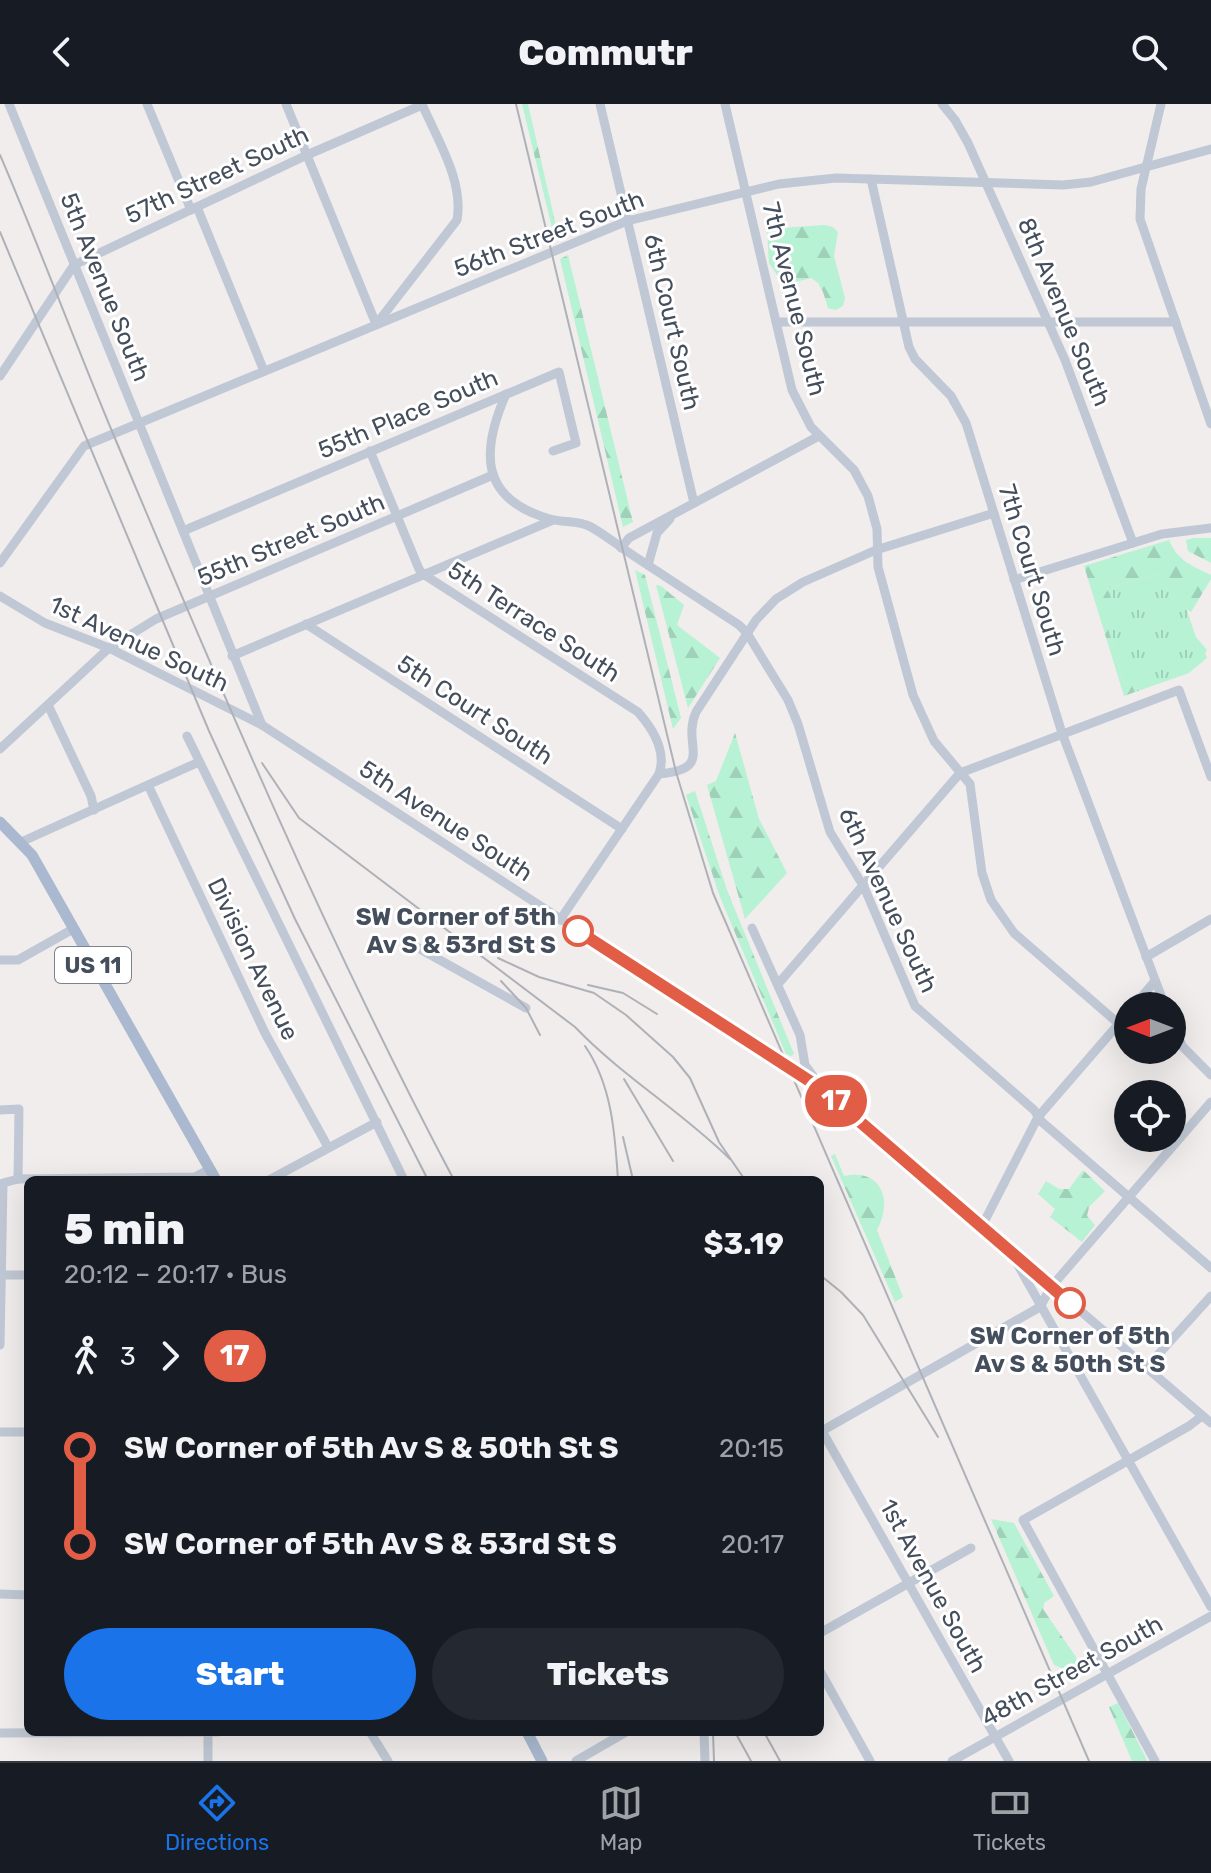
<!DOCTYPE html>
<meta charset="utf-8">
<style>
:root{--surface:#171b24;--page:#242831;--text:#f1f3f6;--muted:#9ea1a6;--line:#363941;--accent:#1a73e8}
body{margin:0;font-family:Rubik,sans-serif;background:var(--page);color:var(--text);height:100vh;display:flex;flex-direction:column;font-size:30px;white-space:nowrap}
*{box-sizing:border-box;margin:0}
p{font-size:26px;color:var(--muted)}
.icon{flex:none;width:44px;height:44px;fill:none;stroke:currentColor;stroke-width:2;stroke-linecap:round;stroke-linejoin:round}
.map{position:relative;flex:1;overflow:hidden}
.details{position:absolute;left:24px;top:1072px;width:800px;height:560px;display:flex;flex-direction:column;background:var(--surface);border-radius:12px;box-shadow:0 8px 32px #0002}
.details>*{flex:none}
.badge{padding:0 16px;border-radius:26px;font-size:28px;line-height:52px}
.needle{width:52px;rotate:270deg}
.tools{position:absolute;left:1114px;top:888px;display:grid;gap:16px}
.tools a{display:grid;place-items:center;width:72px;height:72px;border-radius:50%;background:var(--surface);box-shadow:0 8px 32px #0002;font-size:40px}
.map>.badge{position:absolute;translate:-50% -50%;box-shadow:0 0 0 4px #fff}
.legs{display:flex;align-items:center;gap:12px;height:88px;padding:0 40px;font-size:26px}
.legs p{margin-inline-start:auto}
.overview{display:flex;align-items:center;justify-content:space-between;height:136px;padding:0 40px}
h1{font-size:44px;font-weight:800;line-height:60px}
.button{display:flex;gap:16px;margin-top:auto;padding:16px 40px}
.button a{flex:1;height:92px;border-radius:48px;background:var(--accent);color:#fff;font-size:32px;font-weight:800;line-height:92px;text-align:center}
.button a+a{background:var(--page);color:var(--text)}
ul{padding:0 40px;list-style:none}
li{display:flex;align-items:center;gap:28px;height:96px;font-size:30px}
li i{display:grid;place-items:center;width:12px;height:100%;margin:0 10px;background:currentColor}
li i::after{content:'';width:20px;height:20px;margin:-10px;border:6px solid;border-radius:50%;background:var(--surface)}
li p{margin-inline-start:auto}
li:first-child i{background:linear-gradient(#0000 50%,currentColor 0)}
li:last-child i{background:linear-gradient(currentColor 50%,#0000 0)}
header{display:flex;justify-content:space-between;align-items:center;height:104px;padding:0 40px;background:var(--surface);font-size:36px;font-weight:800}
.dock{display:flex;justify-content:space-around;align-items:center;height:112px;border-top:2px solid var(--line);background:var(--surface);font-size:22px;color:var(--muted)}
.dock a{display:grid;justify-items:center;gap:4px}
.dock .active{color:var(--accent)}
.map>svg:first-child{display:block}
.grass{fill:url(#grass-tufts)}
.forest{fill:url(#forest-firs)}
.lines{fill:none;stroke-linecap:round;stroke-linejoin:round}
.minor{stroke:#bfc8d4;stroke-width:9}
.major{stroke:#aab9cf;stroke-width:11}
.rail{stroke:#aeb1b8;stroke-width:2}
.line-1-casing{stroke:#fff;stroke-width:18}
.line-1{stroke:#e15d46;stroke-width:12}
.stop-1-dot{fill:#fff;stroke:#e15d46;stroke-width:4}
.labels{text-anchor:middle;stroke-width:6;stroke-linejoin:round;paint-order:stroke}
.shield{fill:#fff;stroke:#7c838d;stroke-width:2}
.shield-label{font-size:22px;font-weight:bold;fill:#444e5c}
.street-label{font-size:24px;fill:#444e5c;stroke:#fff}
.stop-label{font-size:24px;font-weight:bold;fill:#444e5c;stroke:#fff;text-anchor:end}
</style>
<header><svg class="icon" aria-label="back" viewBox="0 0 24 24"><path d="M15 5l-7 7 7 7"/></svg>Commutr<svg class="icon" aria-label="search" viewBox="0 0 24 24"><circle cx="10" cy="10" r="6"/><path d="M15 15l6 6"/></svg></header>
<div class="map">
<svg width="1211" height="1657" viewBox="0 0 1211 1657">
<defs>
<pattern id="grass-tufts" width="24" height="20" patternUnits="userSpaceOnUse" patternTransform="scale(2)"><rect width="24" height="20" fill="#b6f2d3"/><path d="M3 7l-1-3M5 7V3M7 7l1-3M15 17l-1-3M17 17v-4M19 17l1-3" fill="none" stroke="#9ed1b8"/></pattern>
<pattern id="forest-firs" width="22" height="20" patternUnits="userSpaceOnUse" patternTransform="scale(2)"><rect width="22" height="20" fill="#b6f2d3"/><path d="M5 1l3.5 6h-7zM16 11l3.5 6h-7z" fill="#9ed1b8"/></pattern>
</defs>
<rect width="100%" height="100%" fill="#f0edec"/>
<path class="grass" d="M1157,470L1175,498L1186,504L1196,533L1207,546L1205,549L1207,554L1189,569L1135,588L1132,579L1124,580L1106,518L1114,509L1107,484Z"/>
<g class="forest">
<path d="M522,0H528L557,126L553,128Z"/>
<path d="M824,121L833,123L838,128L834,152L845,194L843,202L836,206L828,204L823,188L818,179L811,174L784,181L769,159L767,125Z"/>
<path d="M568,151L633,418L623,423L560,155Z"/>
<path d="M1194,434H1211V459L1188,447L1186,436Z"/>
<path d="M1169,436C1177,456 1192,462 1211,471V475L1191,508L1175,498L1157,470L1107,484L1115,509L1106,518L1124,580L1132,579L1135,588L1124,592L1084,462Z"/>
<path d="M635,466L645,471L681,614L673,625Z"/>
<path d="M656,481L661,482L684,501L677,521L720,554L688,604Z"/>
<path d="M735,629L759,715L787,769L745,815L707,681L716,677Z"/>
<path d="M695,687L727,786L794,950L791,952L786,950L720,793L686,691Z"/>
<path d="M835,1050L844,1072C882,1064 893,1097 877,1126L903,1193L895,1198L831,1052Z"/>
<path d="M1083,1066L1105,1087L1089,1103L1087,1112L1095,1121L1082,1138L1050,1113L1055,1105L1038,1090L1046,1077L1059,1085H1069Z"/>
<path d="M991,1415L1014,1419L1054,1492L1044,1499L1043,1505L1076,1553L1077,1561L1067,1566L1054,1561Z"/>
<path d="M1118,1599L1146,1654L1147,1657H1132L1109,1603Z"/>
</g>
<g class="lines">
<g class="minor">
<path d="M9,0L262,621"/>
<path d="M147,0L191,106"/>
<path d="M286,0L376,220"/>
<path d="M600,0L694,399"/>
<path d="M725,0L792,286L811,323L854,366L868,392L877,425L878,463L913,591L934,637L970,680L982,769L991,796L1014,829L1119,920"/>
<path d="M942,0L955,16L968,39L1065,256L1133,439"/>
<path d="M1161,0L1141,85L1140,115L1211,320"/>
<path d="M871,75L909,243L915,255L951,292L966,319L1062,629L1165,902"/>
<path d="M197,103L264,267"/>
<path d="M378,218L457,116C464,77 437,35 422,0"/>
<path d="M776,218H1176"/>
<path d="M0,272L74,161L307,51L422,1"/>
<path d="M506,290C481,347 479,395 550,415C563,419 579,416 591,423C607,432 621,444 637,454C671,476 705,499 739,521L747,529L788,596L798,620L830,728L864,783L915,902L1034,1006L1042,1018L1211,1164"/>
<path d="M370,347L419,465L423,470L638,608C653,625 667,647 659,670"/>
<path d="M183,427L559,268L576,339L553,347"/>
<path d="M621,444L629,434L819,332"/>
<path d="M0,459L84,342L627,117L779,80L836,74L1063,81L1091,78L1211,45"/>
<path d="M648,461L657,429L670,415"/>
<path d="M1014,476L1162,430L1211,424"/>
<path d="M0,492L45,519L109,544L262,621L822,985L1211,1319"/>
<path d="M306,520L622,725"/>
<path d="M232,552L553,416"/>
<path d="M48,601L91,692L94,706"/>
<path d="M187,632L404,1076"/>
<path d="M0,645L109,544L156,515L493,371"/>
<path d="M148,681L265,929L328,1043"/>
<path d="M21,738L199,658"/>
<path d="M560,816L659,670C716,665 681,641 696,608L756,516L776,495L803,478L876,446L994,409"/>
<path d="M752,824L800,931L805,961L818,979"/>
<path d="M411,840L526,904"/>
<path d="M1146,853L1211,815"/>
<path d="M0,856H18L73,825"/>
<path d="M778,880L960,669L1179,586L1211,673"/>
<path d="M1134,902L1155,877"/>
<path d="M1172,921L1183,943L1211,971"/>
<path d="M0,1006L19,1005L18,1075"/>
<path d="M269,1076L377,1018"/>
<path d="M981,1124L1038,1013L1128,909"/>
<path d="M1014,1154L1211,1503"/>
<path d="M1,1171H28"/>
<path d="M0,1241L3,1079L18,1075L195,1073L210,1065"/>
<path d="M1146,1264L1211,1192"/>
<path d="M822,1327L1009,1657"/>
<path d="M0,1328H28"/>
<path d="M820,1328L1040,1203L1051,1183L1211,998"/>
<path d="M0,1490L28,1491"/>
<path d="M820,1529L971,1444"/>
<path d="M820,1567L870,1657"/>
<path d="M370,1628L388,1657"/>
<path d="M704,1628L705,1657"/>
<path d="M0,1629L218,1628"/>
<path d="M208,1657V1628"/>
<path d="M576,1657L626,1628"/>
<path d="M952,1657L1211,1512"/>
<path d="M1155,1657L1023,1416L1189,1322L1202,1312"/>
</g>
<g class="major">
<path d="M0,718L32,751L216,1076"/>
<path d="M527,1628L542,1657"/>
</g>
<g class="rail">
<path d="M516,0L676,668L713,789L1089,1657"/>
<path d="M0,51C40,144 75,239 114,332C220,584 326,835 454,1076"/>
<path d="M0,128L209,627L295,815L428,1076"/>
<path d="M262,659L299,714L575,923C622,972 681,1007 730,1055"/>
<path d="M498,854L539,873L594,889L626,911L673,953L690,974L719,1038L745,1076"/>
<path d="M501,877L526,904L540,931"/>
<path d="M588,881L623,889L657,910"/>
<path d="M585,942C612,981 615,1030 618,1076"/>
<path d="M624,975L673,1057"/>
<path d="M623,1033L633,1076"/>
<path d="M820,1171L841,1188L863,1211L938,1333"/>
<path d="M713,1628L714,1657"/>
<path d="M735,1628L751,1657"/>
<path d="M764,1628L780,1657"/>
</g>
</g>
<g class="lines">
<defs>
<path id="line-1" d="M578,827L822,985L1070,1199"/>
</defs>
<use href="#line-1" class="line-1-casing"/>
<use href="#line-1" class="line-1"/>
</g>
<g class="stop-1-dot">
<circle cx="578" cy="827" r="14"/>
<circle cx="1070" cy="1199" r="14"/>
</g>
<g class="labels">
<rect class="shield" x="55" y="843" width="76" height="36" rx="6"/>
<g class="shield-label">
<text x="93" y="869">US 11</text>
</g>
<g class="street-label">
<text transform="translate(217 71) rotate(-25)" y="8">57th Street South</text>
<text transform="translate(549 130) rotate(-21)" y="8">56th Street South</text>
<text transform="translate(105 183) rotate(68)" y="8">5th Avenue South</text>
<text transform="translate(794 195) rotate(76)" y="8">7th Avenue South</text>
<text transform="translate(1064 208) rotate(67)" y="8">8th Avenue South</text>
<text transform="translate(672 218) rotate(77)" y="8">6th Court South</text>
<text transform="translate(408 310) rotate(-23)" y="8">55th Place South</text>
<text transform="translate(291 436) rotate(-23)" y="8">55th Street South</text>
<text transform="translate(1032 466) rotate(73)" y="8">7th Court South</text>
<text transform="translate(534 518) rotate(33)" y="8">5th Terrace South</text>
<text transform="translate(139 540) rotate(25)" y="8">1st Avenue South</text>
<text transform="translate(475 606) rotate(33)" y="8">5th Court South</text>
<text transform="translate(446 717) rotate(33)" y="8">5th Avenue South</text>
<text transform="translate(888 796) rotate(65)" y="8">6th Avenue South</text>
<text transform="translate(253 855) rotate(64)" y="8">Division Avenue</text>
<text transform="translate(933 1482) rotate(61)" y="8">1st Avenue South</text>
<text transform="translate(1072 1567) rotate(-29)" y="8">48th Street South</text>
</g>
<g class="stop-label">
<text x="556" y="821">SW Corner of 5th<tspan x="556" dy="28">Av S &amp; 53rd St S</tspan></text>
<text x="1070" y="1240" text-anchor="middle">SW Corner of 5th<tspan x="1070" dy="28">Av S &amp; 50th St S</tspan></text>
</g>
</g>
</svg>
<div class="tools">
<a><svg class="needle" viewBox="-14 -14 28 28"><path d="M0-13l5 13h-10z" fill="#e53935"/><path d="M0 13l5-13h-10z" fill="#9ea1a6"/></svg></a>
<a><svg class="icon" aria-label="locate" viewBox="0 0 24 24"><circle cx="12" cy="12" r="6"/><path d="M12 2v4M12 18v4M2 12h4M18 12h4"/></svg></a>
</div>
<b class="badge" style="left:836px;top:997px;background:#e15d46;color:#fff">17</b>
<section class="details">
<div class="overview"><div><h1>5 min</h1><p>20:12 – 20:17 · Bus</p></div><b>$3.19</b></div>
<div class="legs"><svg class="icon" aria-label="walk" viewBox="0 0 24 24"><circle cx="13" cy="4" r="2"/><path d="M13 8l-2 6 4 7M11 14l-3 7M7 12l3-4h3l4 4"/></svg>3<svg class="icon" aria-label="forward" viewBox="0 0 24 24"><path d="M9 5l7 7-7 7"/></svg><b class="badge" style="background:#e15d46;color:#fff">17</b></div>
<ul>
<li><i style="color:#e15d46"></i><b>SW Corner of 5th Av S &amp; 50th St S</b><p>20:15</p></li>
<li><i style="color:#e15d46"></i><b>SW Corner of 5th Av S &amp; 53rd St S</b><p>20:17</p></li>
</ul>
<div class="button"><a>Start</a><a>Tickets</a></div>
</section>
</div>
<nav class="dock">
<a class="active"><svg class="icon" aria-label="directions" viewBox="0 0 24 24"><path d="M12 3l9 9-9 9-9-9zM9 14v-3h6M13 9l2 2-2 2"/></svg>Directions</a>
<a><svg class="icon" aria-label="map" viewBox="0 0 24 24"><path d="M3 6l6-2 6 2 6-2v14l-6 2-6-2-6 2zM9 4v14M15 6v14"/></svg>Map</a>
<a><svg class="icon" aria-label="tickets" viewBox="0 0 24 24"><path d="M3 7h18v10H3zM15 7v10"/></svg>Tickets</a>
</nav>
